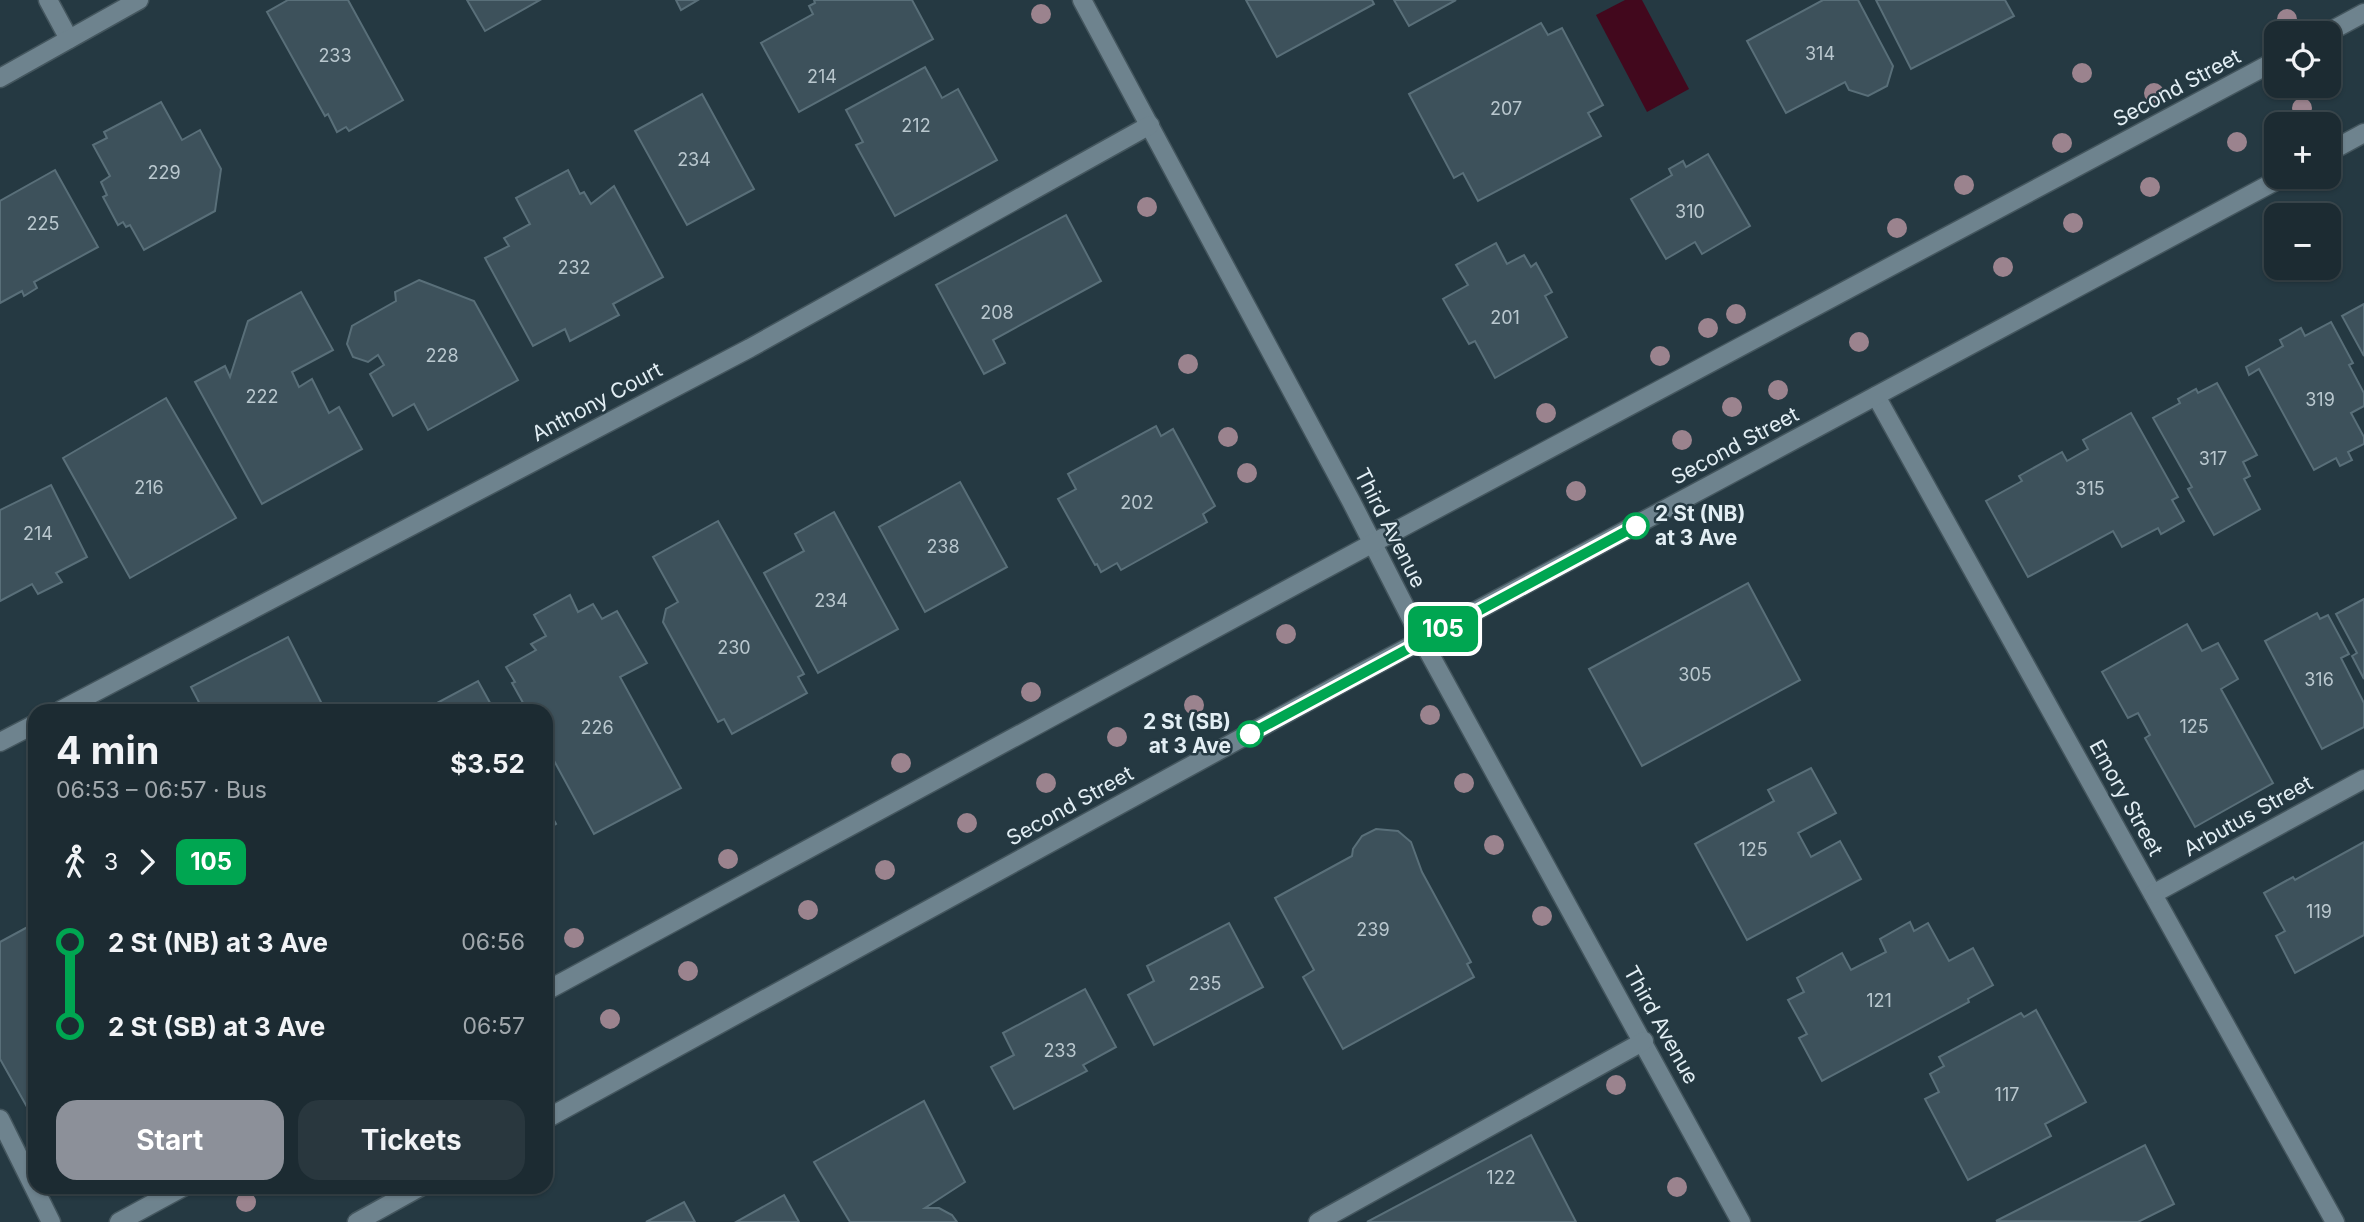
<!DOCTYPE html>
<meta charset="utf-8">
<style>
:root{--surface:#1c2b32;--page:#29373e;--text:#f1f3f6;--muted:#a0a7ac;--line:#3a474d;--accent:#8c9099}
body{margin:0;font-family:Inter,sans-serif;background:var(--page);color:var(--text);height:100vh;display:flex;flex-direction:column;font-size:26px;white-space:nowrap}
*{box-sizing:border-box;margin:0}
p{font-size:23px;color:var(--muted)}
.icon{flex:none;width:38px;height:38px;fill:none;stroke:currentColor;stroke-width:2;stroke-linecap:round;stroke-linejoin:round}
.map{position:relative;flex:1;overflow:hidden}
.drawer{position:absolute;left:28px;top:704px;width:525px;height:490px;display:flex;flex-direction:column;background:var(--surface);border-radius:21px;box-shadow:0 2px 5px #0004,0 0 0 2px var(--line)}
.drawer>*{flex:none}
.badge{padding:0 14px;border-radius:10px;font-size:24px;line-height:46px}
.controls{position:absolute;left:2264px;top:21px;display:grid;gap:14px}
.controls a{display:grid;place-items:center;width:77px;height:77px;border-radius:14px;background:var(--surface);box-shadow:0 2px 5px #0004,0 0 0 2px var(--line);font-size:35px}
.map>.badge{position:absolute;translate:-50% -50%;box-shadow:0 0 0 4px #fff}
.legs{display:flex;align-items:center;gap:10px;height:77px;padding:0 28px;font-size:23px}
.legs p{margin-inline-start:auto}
.head{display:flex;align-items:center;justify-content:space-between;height:119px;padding:0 28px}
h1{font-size:38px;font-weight:700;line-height:52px}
.cta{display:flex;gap:14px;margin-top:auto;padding:14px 28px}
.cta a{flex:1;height:80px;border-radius:21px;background:var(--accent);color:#fff;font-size:28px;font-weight:700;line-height:80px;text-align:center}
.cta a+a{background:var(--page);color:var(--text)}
ul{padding:0 28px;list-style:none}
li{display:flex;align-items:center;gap:24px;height:84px;font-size:26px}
li i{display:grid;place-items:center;width:10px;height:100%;margin:0 9px;background:currentColor}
li i::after{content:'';width:18px;height:18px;margin:-9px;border:5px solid;border-radius:50%;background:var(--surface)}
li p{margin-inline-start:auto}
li:first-child i{background:linear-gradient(#0000 50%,currentColor 0)}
li:last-child i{background:linear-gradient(currentColor 50%,#0000 0)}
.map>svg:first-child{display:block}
.water{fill:#42081d}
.building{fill:#3d515b;stroke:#596f79;stroke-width:2}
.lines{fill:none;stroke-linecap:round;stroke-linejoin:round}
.minor-casing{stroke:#44565e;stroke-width:21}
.minor{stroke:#6e838e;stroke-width:18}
.tree{fill:#9b838e}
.line-1-casing{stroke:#fff;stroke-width:16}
.line-1{stroke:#00a651;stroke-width:10}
.stop-1-dot{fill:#fff;stroke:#00a651;stroke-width:3.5}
.labels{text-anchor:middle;stroke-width:5;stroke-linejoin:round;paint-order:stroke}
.number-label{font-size:18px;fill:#b9c7ce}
.street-label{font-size:21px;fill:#e2eef4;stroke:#253942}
.stop-label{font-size:21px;font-weight:bold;fill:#e2eef4;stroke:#253942;text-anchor:start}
</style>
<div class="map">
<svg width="2364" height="1222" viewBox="0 0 2364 1222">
<rect width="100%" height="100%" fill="#253942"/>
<path class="water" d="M1625,0H1642L1689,89L1647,112L1596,15Z"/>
<g class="building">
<path d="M288,0H348L403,100L349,131L346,127L337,132L328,114L325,116L267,12Z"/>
<path d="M467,0H540L485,31Z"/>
<path d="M676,0H698L681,10Z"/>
<path d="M814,0H912L933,39L799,112L761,43L813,14L809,6L815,3Z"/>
<path d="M1246,0H1372L1374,4L1277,57Z"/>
<path d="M1394,0H1456L1409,26Z"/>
<path d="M1823,0H1858L1893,66L1887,86L1868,96L1849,90L1845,82L1786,113L1747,41Z"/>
<path d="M1876,0H2005L2014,16L1911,69Z"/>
<path d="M1541,23L1548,35L1562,28L1603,105L1588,113L1601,136L1478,201L1463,173L1454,178L1409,94Z"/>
<path d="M925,67L942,98L958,89L997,160L895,216L856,145L863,142L846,110Z"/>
<path d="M702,94L754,189L687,225L635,131Z"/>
<path d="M161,102L182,140L200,130L221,169L215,211L144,250L130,225L126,227L123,222L118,225L103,197L107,195L101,182L110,176L93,145L107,138L104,132Z"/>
<path d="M1708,154L1750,226L1702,254L1695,242L1666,259L1631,199L1672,175L1669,169L1683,161L1686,167Z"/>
<path d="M55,170L98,247L34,282L37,288L24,296L22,291L0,303V201Z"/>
<path d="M568,170L580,194L584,192L591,204L614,186L663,277L613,304L619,315L570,341L565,329L533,346L485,258L509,246L504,238L530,224L516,198Z"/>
<path d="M1066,215L1101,281L993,340L1005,363L984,374L936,285Z"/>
<path d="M1496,243L1507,264L1524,255L1531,267L1536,263L1552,292L1545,296L1567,337L1495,378L1475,341L1469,344L1443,299L1468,285L1456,265Z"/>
<path d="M419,280L474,301L518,380L428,430L414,404L393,416L370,374L384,365L378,355L368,362L353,357L347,344L352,326L396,301L395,292Z"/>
<path d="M301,292L333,350L292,372L299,387L312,379L329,413L339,407L362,449L262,504L195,382L225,366L230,377L248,321Z"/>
<path d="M2364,304V356L2342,316Z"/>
<path d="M2331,322L2353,363L2349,365L2364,393V406L2351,413L2364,437V444L2348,452L2352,460L2340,466L2336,458L2314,470L2259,369L2249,375L2246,367L2283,346L2280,340L2301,328L2305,336Z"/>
<path d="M2217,383L2257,455L2243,462L2250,476L2244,479L2260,509L2214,535L2188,489L2192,487L2153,418L2180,403L2178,399L2196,389L2198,393Z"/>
<path d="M166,398L236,518L130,578L63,458Z"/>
<path d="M2131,413L2178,497L2172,500L2184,521L2161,534L2158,528L2122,547L2113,531L2028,577L1986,501L2022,481L2019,476L2062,452L2067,461L2088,449L2083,440Z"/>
<path d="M1156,426L1161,436L1173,429L1215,506L1203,514L1207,522L1121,570L1117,563L1101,572L1097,564L1095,565L1058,499L1076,489L1068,474Z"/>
<path d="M960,482L1007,567L925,612L879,527Z"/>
<path d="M51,485L87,557L56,573L62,582L38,594L32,584L0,601V510Z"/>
<path d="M834,512L898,629L818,673L764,573L804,551L795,534Z"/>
<path d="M718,521L804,674L798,677L807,693L732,734L724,719L718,722L663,622L666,609L678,602L653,557Z"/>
<path d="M1748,583L1800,680L1642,766L1589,669Z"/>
<path d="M570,595L578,612L593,604L602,619L617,611L647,663L620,677L681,788L594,834L546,746V710H527L512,683L515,682L506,667L536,650L531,644L546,636L534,615Z"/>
<path d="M2364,599V679L2352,656L2357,653L2336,614Z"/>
<path d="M2317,613L2320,619L2328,615L2349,654L2341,658L2364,703V727L2322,749L2265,641Z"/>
<path d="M2187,624L2202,651L2218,643L2238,679L2221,689L2273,783L2195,827L2145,738L2150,735L2138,713L2128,718L2102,672Z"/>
<path d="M288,637L325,710H203L191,687Z"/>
<path d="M478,681L494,710H424Z"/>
<path d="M1811,768L1836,813L1798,833L1811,857L1840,841L1861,879L1747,940L1695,844L1774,801L1768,790Z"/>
<path d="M546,806L556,824L546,830Z"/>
<path d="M1376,829L1398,831L1411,842L1422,872L1471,962L1467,964L1474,977L1343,1049L1303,977L1314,970L1275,898L1352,856L1353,849L1362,836Z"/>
<path d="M2364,842V935L2295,973L2276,936L2285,931L2264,893L2293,877L2295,880Z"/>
<path d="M1910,922L1914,931L1928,923L1949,961L1973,948L1993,985L1968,999L1969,1002L1822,1081L1799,1038L1807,1034L1788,1000L1804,992L1797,978L1842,953L1851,970L1886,952L1880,939Z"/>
<path d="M35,923V1111L31,1114L0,1059V942Z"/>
<path d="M1229,923L1263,987L1154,1045L1128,995L1154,981L1147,966Z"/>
<path d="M1085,989L1116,1047L1083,1065L1087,1071L1014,1109L991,1067L1014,1055L1003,1033Z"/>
<path d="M2036,1010L2086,1102L2045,1124L2051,1136L1968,1180L1925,1099L1939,1092L1930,1074L1944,1066L1939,1057L2021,1013L2024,1017Z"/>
<path d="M924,1101L965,1182L925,1208H939L952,1215L957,1222H850L814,1162Z"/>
<path d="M1531,1135L1576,1222H1367Z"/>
<path d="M2145,1145L2174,1204L2138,1222L1996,1221Z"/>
<path d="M784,1195L799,1222H736Z"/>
<path d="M684,1202L695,1222H646Z"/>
</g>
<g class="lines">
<defs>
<g id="minor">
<path d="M48,0L69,39"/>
<path d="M1082,0L1351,501L1422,640L1741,1222"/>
<path d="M2327,33L2364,13"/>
<path d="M0,78L139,0"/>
<path d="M2329,152L2364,133"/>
<path d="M1876,396L2335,1222"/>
<path d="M61,710L750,348L1150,125"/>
<path d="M0,742L35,724"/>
<path d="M2153,894L2364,779"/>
<path d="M546,991L1373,543L2277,60"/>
<path d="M0,1119L51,1222"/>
<path d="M546,1119L1340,684L2283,177"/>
<path d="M119,1222L185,1186"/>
<path d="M357,1222L422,1186"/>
<path d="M1318,1222L1644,1041"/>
</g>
</defs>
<use href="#minor" class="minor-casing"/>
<use href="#minor" class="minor"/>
</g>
<g class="tree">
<circle cx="1041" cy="14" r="10"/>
<circle cx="2287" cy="19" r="10"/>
<circle cx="2082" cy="73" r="10"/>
<circle cx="2154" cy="93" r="10"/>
<circle cx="2302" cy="108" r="10"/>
<circle cx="2237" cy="142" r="10"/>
<circle cx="2062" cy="143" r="10"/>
<circle cx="1964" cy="185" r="10"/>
<circle cx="2150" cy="187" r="10"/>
<circle cx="1147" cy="207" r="10"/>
<circle cx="2073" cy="223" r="10"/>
<circle cx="1897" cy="228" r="10"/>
<circle cx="2003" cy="267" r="10"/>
<circle cx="1736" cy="314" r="10"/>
<circle cx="1708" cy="328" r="10"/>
<circle cx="1859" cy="342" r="10"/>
<circle cx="1660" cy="356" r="10"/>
<circle cx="1188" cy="364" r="10"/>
<circle cx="1778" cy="390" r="10"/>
<circle cx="1732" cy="407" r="10"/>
<circle cx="1546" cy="413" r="10"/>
<circle cx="1228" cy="437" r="10"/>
<circle cx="1682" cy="440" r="10"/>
<circle cx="1247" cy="473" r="10"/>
<circle cx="1576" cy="491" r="10"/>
<circle cx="1286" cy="634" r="10"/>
<circle cx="1031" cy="692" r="10"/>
<circle cx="1194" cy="705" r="10"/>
<circle cx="1430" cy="715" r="10"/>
<circle cx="1117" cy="737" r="10"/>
<circle cx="901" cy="763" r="10"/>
<circle cx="1046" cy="783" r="10"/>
<circle cx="1464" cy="783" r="10"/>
<circle cx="967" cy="823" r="10"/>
<circle cx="1494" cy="845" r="10"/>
<circle cx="728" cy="859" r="10"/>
<circle cx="885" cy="870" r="10"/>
<circle cx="808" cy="910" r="10"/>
<circle cx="1542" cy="916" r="10"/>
<circle cx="574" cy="938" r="10"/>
<circle cx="688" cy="971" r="10"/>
<circle cx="610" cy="1019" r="10"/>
<circle cx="1616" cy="1085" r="10"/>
<circle cx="1677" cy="1187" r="10"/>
<circle cx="246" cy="1202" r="10"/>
</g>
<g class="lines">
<defs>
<path id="line-1" d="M1250,734L1636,526"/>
</defs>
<use href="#line-1" class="line-1-casing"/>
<use href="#line-1" class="line-1"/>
</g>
<g class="stop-1-dot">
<circle cx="1636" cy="526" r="12"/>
<circle cx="1250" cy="734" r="12"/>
</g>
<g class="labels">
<g class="number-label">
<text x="1820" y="60">314</text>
<text x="335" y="62">233</text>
<text x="822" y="83">214</text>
<text x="1506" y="115">207</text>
<text x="916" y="132">212</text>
<text x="694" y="166">234</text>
<text x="164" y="179">229</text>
<text x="1690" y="218">310</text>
<text x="43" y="230">225</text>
<text x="574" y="274">232</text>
<text x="997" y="319">208</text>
<text x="1505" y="324">201</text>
<text x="442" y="362">228</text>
<text x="262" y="403">222</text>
<text x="2320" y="406">319</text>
<text x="2213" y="465">317</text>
<text x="149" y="494">216</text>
<text x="2090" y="495">315</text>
<text x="1137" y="509">202</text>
<text x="38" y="540">214</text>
<text x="943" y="553">238</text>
<text x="831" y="607">234</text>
<text x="734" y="654">230</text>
<text x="1695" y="681">305</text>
<text x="2319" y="686">316</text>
<text x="2194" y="733">125</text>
<text x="597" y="734">226</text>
<text x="1753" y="856">125</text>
<text x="2319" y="918">119</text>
<text x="1373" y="936">239</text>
<text x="1205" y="990">235</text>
<text x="1879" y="1007">121</text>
<text x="1060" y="1057">233</text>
<text x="2007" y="1101">117</text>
<text x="1501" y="1184">122</text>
</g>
<g class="street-label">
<text transform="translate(2177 88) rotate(-28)" y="7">Second Street</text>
<text transform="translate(597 402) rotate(-28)" y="7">Anthony Court</text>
<text transform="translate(1735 446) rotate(-28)" y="7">Second Street</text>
<text transform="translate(1390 528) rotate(63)" y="7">Third Avenue</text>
<text transform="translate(2126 798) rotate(61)" y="7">Emory Street</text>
<text transform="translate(1070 806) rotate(-29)" y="7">Second Street</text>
<text transform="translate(2248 816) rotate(-29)" y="7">Arbutus Street</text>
<text transform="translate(1661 1025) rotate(61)" y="7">Third Avenue</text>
</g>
<g class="stop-label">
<text x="1655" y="521">2 St (NB)<tspan x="1655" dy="24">at 3 Ave</tspan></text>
<text x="1231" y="729" text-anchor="end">2 St (SB)<tspan x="1231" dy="24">at 3 Ave</tspan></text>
</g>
</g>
</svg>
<div class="controls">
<a><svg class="icon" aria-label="locate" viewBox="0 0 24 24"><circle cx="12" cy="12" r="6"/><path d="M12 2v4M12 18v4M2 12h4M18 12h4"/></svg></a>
<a>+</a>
<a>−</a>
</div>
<b class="badge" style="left:1443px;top:629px;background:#00a651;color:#fff">105</b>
<section class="drawer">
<div class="head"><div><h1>4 min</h1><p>06:53 – 06:57 · Bus</p></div><b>$3.52</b></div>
<div class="legs"><svg class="icon" aria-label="walk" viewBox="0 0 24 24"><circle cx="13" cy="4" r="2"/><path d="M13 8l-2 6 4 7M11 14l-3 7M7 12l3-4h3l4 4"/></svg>3<svg class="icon" aria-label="forward" viewBox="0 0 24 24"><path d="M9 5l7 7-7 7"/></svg><b class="badge" style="background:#00a651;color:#fff">105</b></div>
<ul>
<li><i style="color:#00a651"></i><b>2 St (NB) at 3 Ave</b><p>06:56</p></li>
<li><i style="color:#00a651"></i><b>2 St (SB) at 3 Ave</b><p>06:57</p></li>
</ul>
<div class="cta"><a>Start</a><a>Tickets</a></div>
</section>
</div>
